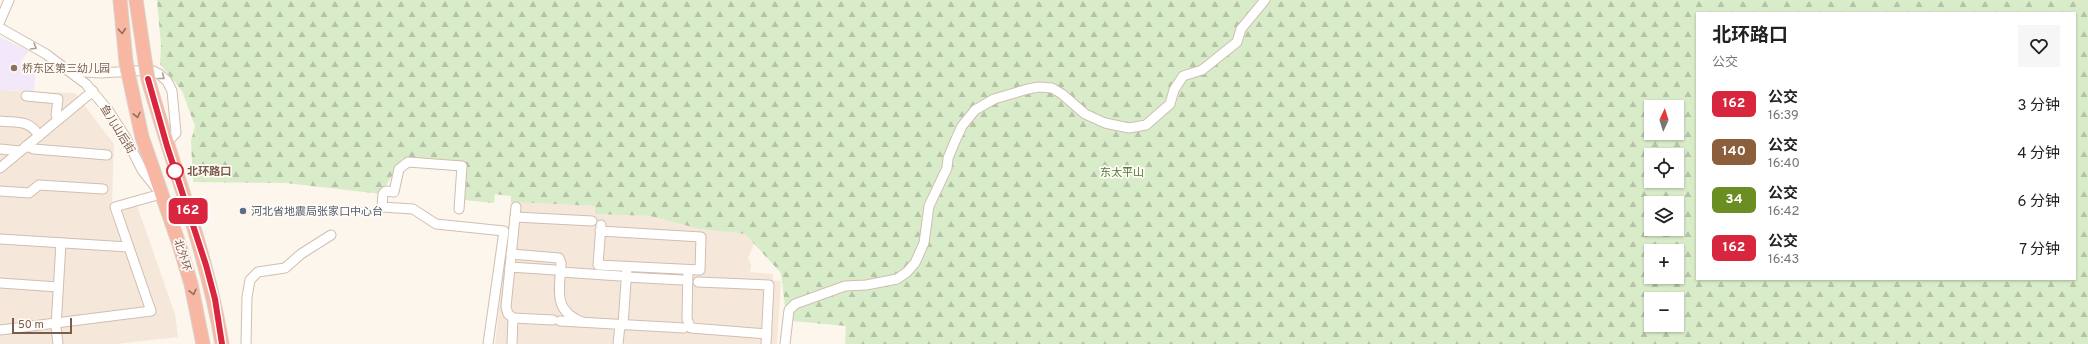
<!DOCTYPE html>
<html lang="zh">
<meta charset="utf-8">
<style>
:root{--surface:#fff;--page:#f6f6f6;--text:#222;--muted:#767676}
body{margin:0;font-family:Overpass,"Noto Sans SC",sans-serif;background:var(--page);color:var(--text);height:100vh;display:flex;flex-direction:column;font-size:15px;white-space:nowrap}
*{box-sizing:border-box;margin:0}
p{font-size:13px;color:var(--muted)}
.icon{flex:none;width:22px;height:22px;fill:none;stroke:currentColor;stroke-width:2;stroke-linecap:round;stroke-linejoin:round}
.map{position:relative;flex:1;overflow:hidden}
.details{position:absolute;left:1696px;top:12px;width:380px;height:268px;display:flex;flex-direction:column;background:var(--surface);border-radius:0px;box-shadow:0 1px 3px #0004}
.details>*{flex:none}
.badge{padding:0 8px;border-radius:6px;font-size:14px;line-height:26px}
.needle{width:26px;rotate:4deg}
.fabs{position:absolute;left:1644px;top:100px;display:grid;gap:8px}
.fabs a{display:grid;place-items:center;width:40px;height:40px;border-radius:0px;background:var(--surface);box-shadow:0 1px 3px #0004;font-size:20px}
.scale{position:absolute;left:12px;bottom:10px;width:60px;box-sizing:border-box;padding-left:4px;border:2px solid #7a5c4d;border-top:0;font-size:11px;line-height:14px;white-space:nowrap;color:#7a5c4d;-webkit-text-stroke:3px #fffaf3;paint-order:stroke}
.map>.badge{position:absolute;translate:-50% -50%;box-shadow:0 0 0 2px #fff}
.round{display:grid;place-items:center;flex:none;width:42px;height:42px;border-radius:0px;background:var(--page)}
.headline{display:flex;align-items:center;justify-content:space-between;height:68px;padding:0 16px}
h1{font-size:19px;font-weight:700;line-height:30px}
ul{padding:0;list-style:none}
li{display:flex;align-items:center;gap:12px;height:48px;padding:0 16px}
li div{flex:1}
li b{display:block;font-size:15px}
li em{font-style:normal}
li .badge{min-width:44px;font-weight:700;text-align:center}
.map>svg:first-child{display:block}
.residential{fill:#f5e8da}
.education{fill:#f3e8fa}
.forest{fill:url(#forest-firs);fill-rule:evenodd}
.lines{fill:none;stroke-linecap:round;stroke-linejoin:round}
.minor-casing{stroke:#d1beb0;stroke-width:11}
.highway-casing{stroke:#dad1cd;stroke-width:15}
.minor{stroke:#fff;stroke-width:9}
.highway{stroke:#f7b7a3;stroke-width:13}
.highway-bridge-casing{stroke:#dad1cd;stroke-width:15;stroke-linecap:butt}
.highway-bridge{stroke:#f7b7a3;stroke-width:13}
.oneway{stroke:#936e5e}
.oneway2{stroke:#af9d94}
.line-casing{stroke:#fff;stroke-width:9}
.line{stroke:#d7263d;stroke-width:6}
.education-dot{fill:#8d6e63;stroke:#fffaf3;stroke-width:1.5}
.stop-dot{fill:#fff;stroke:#d7263d;stroke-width:2}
.service-dot{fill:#5c6f8a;stroke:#fffaf3;stroke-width:1.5}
.labels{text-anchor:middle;stroke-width:3.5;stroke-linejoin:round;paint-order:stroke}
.education-label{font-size:11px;fill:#785e54;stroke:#fffaf3;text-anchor:start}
.street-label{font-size:11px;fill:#7a5c4d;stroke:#fffaf3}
.stop-label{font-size:11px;font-weight:bold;fill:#7a5c4d;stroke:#fffaf3;text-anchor:start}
.park-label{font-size:11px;fill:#537a41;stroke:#fffaf3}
.service-label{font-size:11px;fill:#4e5e75;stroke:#fffaf3;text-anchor:start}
</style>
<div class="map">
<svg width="2088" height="344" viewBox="0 0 2088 344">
<defs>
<pattern id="forest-firs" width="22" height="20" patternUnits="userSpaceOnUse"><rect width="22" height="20" fill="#d8ecc9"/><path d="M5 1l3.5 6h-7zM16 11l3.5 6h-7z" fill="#b4c2a5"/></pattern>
</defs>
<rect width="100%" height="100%" fill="#fdf6ec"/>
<g class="residential">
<path d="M0,90L75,93L114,144L112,204L134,197L175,314L178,337L116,344H0Z"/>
<path d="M511,202L595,206V214L650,216L700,229L745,234L754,244L748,258L751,265L750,272L773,274V280L781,281L777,344H495Z"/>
</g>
<path class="education" d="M0,37L29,51L20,62L35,75L34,91L0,90Z"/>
<path class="forest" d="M157,0H2088V344H845L846,326L793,321L785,307L781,273L745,234L700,229L650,216L595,214V206L511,202V196L495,194L494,203L464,200L465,163L402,159L381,194L286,183L193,182L191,141L195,126L182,91L160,64L161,45ZM1697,13H2075V279H1697ZM1651,107H1677V133H1651ZM1651,155H1677V181H1651ZM1651,203H1677V229H1651ZM1651,251H1677V277H1651ZM1651,299H1677V325H1651Z"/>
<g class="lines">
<defs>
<g id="minor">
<path d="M0,21L9,0"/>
<path d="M0,28L46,54L86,84L108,110L126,138L142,170L161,194L115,207L151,311L0,330"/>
<path d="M69,71L101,73L151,70L159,74L167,81L172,91L176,133L171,138L164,135"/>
<path d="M26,96L58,99L56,115L59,119"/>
<path d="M0,121C17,123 29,119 39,136"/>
<path d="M26,146L34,149L107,155"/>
<path d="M0,149L20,151"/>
<path d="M0,168L93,91"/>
<path d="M0,191L29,193L39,185L103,189"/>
<path d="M459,209L462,166L408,162L399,169L394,192L386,191L383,194L382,207L413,209L436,224L504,231L488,344"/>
<path d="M515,217L592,221"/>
<path d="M600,231L701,237L700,270L598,265L601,225"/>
<path d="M0,239L128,247"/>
<path d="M511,254L559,258L561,263C560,290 552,310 582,322"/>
<path d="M510,267L555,270"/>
<path d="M688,270L687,319L691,328L767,334"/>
<path d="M561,272L620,276"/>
<path d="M626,277L682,280"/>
<path d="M698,282L769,285L766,344"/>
<path d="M0,283L58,287"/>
<path d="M513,318L553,320"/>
<path d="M560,321L684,328"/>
<path d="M623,325L627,267"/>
<path d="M58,344L56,327L61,243"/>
<path d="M246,344L247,297L250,280L258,272L285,268L301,254L331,235"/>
<path d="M512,344L513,318L508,314L506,307L516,207"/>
<path d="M618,344L620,325"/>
<path d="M785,344L789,310L795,304L845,286L866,285L897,279L907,272L915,263L924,243L929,206L947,168L948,158L956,139L962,126L975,110L994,99L1028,89L1039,87L1052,88L1062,94L1085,114L1105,123L1129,128L1146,125L1170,104L1174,90L1183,76L1202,70L1237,42L1241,29L1265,0"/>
</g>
<g id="highway">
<path d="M120,0L126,62"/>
<path d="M136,0L145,61"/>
<path d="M129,77L142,137L179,244L191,284L203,344"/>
<path d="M148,79C173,168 207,253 222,344"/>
</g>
</defs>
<use href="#minor" class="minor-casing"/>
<use href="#highway" class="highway-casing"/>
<use href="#minor" class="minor"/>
<use href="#highway" class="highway"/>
<defs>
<g id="highway-bridge">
<path d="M145,61L148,79"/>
<path d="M126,62L129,77"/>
</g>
</defs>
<use href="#highway-bridge" class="highway-bridge-casing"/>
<use href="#highway-bridge" class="highway-bridge"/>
</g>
<defs><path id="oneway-chevron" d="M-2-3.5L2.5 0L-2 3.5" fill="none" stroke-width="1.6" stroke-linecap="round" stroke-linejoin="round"/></defs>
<g class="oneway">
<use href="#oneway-chevron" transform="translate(122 31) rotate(85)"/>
<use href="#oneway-chevron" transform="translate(137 115) rotate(77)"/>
<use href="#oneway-chevron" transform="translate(193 292) rotate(76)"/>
</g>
<g class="oneway2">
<use href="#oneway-chevron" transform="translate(34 47) rotate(30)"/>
<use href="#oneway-chevron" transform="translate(162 77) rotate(38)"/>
</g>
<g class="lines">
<defs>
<path id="line" d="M148,79L167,146L206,265L215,299L222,344"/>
</defs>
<use href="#line" class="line-casing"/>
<use href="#line" class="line"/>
</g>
<circle class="education-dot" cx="14" cy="68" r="4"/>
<circle class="stop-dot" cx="175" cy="171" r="8"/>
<circle class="service-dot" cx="243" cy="211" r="4"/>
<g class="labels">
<g class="education-label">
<text x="22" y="72">桥东区第三幼儿园</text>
</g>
<g class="street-label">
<text transform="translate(118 129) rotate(58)" y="4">鱼儿山后街</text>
<text transform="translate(183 255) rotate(73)" y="4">北外环</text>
</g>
<g class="stop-label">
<text x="187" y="175">北环路口</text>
</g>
<g class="park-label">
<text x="1122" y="176">东太平山</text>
</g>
<g class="service-label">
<text x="251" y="215">河北省地震局张家口中心台</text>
</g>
</g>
</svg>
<div class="fabs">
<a><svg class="needle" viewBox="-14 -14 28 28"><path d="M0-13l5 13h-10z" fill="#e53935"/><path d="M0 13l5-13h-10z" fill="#767676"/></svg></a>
<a><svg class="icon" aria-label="locate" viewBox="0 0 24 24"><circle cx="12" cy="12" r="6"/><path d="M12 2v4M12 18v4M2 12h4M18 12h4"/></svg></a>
<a><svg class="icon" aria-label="layers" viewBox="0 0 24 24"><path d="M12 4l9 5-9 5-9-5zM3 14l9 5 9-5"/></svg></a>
<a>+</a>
<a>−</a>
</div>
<div class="scale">50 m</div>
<b class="badge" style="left:188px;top:211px;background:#d7263d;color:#fff">162</b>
<section class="details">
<div class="headline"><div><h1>北环路口</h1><p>公交</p></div><a class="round"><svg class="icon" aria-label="heart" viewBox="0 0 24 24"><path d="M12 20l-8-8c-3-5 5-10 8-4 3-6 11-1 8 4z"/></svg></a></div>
<ul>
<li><span class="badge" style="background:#d7263d;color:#fff">162</span><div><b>公交</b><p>16:39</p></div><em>3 分钟</em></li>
<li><span class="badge" style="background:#8b5e3c;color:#fff">140</span><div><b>公交</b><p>16:40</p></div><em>4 分钟</em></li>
<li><span class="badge" style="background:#6b8e23;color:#fff">34</span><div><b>公交</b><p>16:42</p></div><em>6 分钟</em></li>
<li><span class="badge" style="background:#d7263d;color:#fff">162</span><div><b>公交</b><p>16:43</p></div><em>7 分钟</em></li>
</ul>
</section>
</div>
